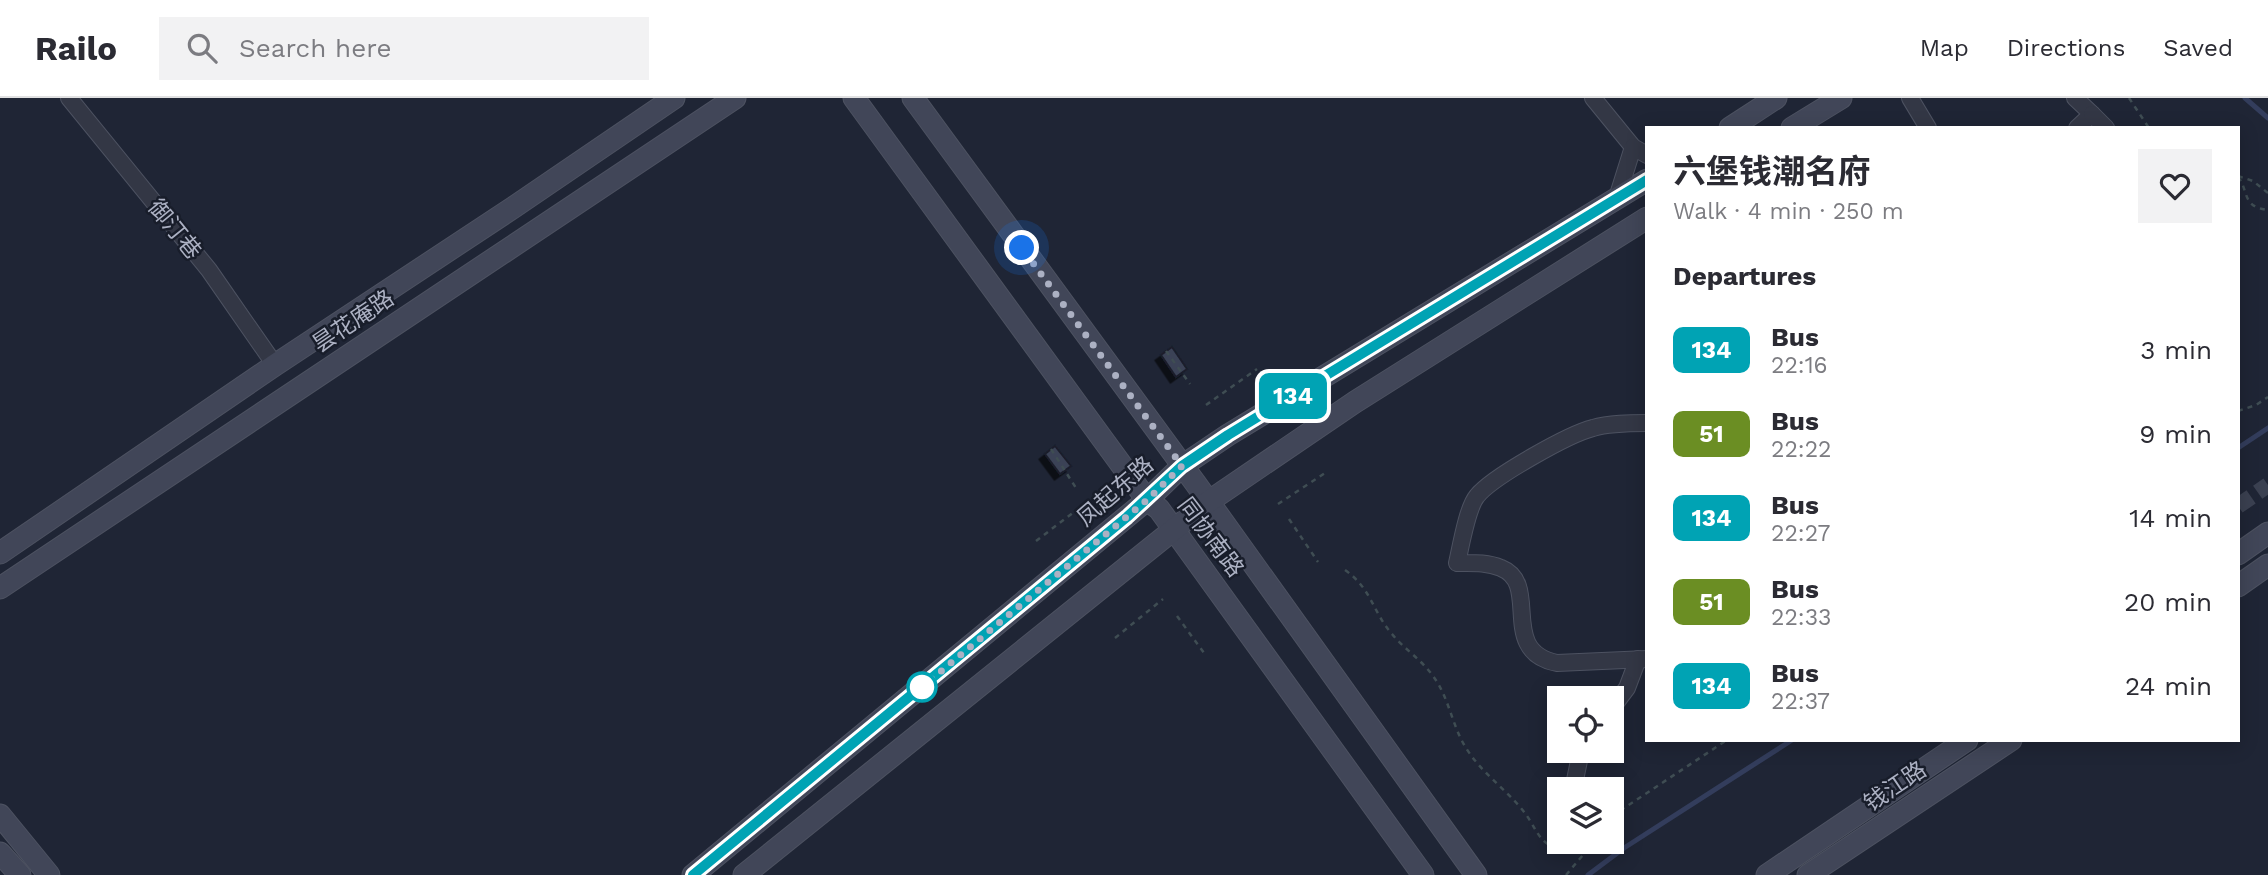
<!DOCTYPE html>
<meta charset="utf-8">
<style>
:root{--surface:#fff;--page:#f2f2f3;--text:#2b2b33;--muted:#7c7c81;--line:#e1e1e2}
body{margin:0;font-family:"Work Sans","Noto Sans SC",sans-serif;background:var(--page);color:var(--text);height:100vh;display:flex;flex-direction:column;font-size:26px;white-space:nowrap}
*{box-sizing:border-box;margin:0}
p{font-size:23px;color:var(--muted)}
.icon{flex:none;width:38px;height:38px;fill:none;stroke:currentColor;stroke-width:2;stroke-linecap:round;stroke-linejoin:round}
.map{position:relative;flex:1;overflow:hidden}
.panel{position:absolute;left:1645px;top:28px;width:595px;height:616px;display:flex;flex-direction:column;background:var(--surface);border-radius:0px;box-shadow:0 4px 18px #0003}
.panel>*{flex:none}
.badge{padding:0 14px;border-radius:10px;font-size:24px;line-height:46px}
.fabs{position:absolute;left:1547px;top:588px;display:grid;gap:14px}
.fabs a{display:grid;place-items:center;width:77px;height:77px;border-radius:0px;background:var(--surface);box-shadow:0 4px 18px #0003;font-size:35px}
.you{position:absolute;width:35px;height:35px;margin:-18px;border:5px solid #fff;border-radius:50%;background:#1a73e8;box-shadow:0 0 0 10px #1a73e833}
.map>.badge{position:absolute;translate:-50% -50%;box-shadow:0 0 0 4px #fff}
h2{padding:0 28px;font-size:26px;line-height:63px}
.round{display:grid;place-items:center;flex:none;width:74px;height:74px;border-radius:0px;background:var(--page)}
.summary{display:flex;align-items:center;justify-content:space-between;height:119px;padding:0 28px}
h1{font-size:33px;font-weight:700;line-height:52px}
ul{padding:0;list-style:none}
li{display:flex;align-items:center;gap:21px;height:84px;padding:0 28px}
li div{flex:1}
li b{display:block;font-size:26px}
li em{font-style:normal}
li .badge{min-width:77px;font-weight:700;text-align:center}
header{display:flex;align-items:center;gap:42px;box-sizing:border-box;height:98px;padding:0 35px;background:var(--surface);border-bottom:2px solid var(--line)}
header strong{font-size:33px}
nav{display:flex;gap:38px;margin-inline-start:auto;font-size:24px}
.search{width:490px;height:63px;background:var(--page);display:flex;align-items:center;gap:18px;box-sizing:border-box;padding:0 24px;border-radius:0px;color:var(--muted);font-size:26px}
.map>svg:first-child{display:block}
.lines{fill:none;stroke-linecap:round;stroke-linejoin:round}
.stream{stroke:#333d5c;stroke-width:5}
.building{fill:#3b4256;stroke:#1a1f2c;stroke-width:2;filter:url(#shadow)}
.street-tunnel{stroke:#3b4151;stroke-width:16;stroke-dasharray:16 8;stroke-linecap:butt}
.street-casing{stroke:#4d5261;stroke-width:18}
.secondary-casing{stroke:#4d5261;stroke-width:23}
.path{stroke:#3f4d53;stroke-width:2.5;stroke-dasharray:5 5;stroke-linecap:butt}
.street{stroke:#333745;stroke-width:16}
.secondary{stroke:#414658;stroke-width:21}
.line-casing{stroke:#fff;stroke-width:16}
.line{stroke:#00a3b4;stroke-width:10}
.walk{stroke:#acb1c3;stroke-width:7;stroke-dasharray:0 12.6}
.stop-dot{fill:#fff;stroke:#00a3b4;stroke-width:3.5}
.labels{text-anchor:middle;stroke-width:5;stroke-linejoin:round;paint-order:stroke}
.street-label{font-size:23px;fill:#acb1c3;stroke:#181d2a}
</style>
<header>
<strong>Railo</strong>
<div class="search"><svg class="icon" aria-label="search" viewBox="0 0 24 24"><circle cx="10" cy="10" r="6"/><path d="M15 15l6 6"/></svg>Search here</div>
<nav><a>Map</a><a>Directions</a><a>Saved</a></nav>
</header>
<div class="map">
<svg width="2268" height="777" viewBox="0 0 2268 777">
<defs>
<filter id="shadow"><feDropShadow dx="-5.5" dy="5.5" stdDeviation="0" flood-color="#0009"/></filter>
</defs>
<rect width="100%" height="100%" fill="#1f2535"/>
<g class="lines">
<g class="stream">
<path d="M2245,0L2268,20"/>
<path d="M2238,350L2268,330"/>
<path d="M1588,777L1624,750L1792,642"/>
</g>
</g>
<g class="building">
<path d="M1172,249L1187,271L1176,279L1161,257Z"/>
<path d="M1055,348L1071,368L1060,376L1045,356Z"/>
</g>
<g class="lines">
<path class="street-tunnel" d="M2238,408L2268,387"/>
<defs>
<g id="street">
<path d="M69,0L209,172L275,267"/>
<path d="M1593,0L1633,49L1647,57"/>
<path d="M1910,0L1928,30"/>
<path d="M2075,0L2092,16L2077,30"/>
<path d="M2092,16L2106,30"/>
<path d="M1617,100L1633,49"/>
<path d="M1647,325C1630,325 1609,325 1593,330C1569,336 1492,379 1477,398C1467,410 1461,448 1457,465C1472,465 1487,464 1501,470C1542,486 1497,553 1557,565L1647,561"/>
<path d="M1612,610L1627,590L1638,561"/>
<path d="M1581,691L1575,682L1581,653"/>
</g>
<g id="secondary">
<path d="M854,0L1147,402L1159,411L1423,777"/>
<path d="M913,0L1196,386L1476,777"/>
<path d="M1730,30L1776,0"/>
<path d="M1792,30L1841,0"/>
<path d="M0,455L275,267L514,109L674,0"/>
<path d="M2238,456L2268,435"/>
<path d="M2238,488L2268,467"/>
<path d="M0,490L735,0"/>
<path d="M0,717L49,777"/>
<path d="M0,755L20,777"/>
<path d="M693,777L1147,402L1182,368L1228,337L1647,82"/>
<path d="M744,777L1208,404L1355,304L1647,120"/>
<path d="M1767,777L1967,642"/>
<path d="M1808,777L2011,642"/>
</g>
</defs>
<use href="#street" class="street-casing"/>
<use href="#secondary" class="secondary-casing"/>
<g class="path">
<path d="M2129,0L2149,30"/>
<path d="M2238,78L2253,83L2268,95"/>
<path d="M2238,79C2249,92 2241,109 2268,112"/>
<path d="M1166,253L1190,286"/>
<path d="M1206,307L1257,271"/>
<path d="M2238,313L2256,307L2268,299"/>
<path d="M1051,351L1076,390"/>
<path d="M1278,406L1328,373"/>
<path d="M1289,421L1318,464"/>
<path d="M1036,443L1087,404"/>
<path d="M1345,472C1372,491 1372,513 1392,536C1404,551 1421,561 1433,578C1449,599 1452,628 1466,650C1481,674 1503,689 1520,709C1538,729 1535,745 1563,753L1577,744"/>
<path d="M1177,518L1204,555"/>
<path d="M1115,540L1163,501"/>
<path d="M1612,718L1727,642"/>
<path d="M1612,723L1618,716"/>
<path d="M1566,777L1594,744"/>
</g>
<use href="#street" class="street"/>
<use href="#secondary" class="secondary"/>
</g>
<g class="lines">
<defs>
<path id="line" d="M693,777L1127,419L1182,368L1228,337L1647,82"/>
</defs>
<use href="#line" class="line-casing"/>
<use href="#line" class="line"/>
<path class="walk" d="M922,589L1147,402L1182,368L1022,150"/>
</g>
<circle class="stop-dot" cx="922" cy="589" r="14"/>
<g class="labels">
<g class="street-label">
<text transform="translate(175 131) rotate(51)" y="8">御汀巷</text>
<text transform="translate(353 223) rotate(-34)" y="8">昙花庵路</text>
<text transform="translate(1115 393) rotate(-41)" y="8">凤起东路</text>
<text transform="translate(1211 439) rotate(53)" y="8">同协南路</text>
<text transform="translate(1895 688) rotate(-34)" y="8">钱江路</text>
</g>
</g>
</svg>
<div class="fabs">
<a><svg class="icon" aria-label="locate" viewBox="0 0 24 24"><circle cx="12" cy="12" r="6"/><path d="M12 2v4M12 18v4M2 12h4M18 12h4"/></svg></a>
<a><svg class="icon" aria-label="layers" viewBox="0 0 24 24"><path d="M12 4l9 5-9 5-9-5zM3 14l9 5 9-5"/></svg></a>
</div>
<div class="you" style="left:1022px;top:150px"></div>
<b class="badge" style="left:1293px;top:298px;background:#00a3b4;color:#fff">134</b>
<section class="panel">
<div class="summary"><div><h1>六堡钱潮名府</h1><p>Walk · 4 min · 250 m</p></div><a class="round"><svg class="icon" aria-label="heart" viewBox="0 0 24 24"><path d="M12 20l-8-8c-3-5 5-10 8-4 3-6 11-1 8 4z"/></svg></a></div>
<h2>Departures</h2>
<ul>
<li><span class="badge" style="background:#00a3b4;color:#fff">134</span><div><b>Bus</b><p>22:16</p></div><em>3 min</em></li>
<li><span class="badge" style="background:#6b8e23;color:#fff">51</span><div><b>Bus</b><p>22:22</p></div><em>9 min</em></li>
<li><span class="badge" style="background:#00a3b4;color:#fff">134</span><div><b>Bus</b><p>22:27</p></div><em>14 min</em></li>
<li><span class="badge" style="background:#6b8e23;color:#fff">51</span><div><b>Bus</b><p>22:33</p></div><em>20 min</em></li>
<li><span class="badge" style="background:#00a3b4;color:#fff">134</span><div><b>Bus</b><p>22:37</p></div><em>24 min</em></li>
</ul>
</section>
</div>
